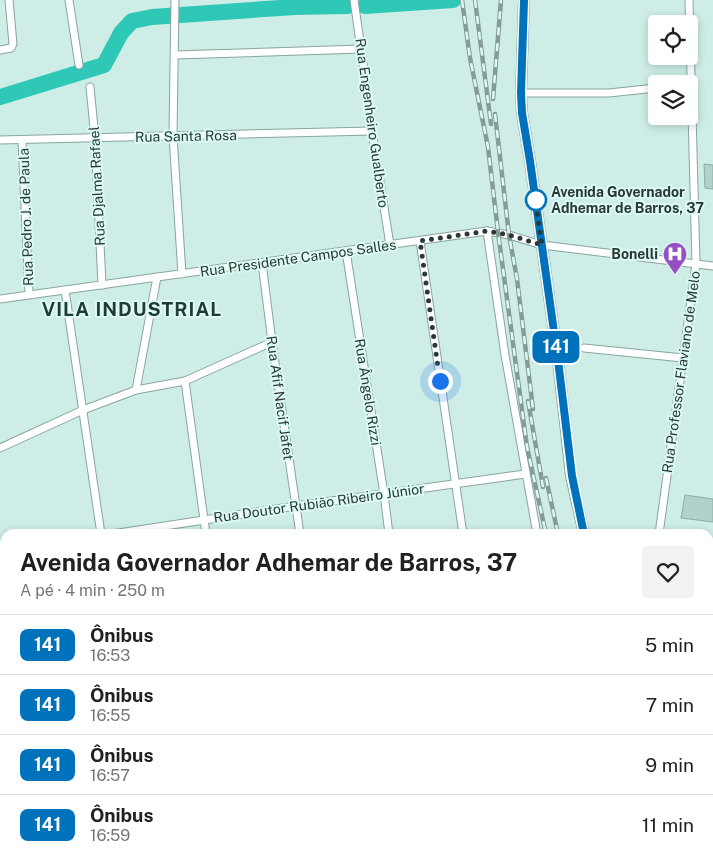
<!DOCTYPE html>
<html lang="pt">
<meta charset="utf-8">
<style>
:root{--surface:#fff;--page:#f2f2f2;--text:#202124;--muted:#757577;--line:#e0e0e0}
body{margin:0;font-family:"Public Sans",sans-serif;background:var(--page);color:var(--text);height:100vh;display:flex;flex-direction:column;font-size:19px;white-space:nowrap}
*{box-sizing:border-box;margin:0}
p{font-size:16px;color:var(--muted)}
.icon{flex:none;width:28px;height:28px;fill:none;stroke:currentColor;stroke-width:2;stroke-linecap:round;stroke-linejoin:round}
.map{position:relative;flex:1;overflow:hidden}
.panel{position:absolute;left:0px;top:529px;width:714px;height:336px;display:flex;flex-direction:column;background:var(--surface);border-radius:15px 15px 0 0;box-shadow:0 2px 8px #0003}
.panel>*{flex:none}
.badge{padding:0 10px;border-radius:8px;font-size:18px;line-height:32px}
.fabs{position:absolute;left:648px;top:15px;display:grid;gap:10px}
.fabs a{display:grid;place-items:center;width:50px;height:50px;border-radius:5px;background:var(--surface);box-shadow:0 2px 8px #0003;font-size:25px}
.you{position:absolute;width:25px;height:25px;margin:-12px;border:4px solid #fff;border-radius:50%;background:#1a73e8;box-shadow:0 0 0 8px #1a73e833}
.map>.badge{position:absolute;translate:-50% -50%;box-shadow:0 0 0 2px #fff}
.round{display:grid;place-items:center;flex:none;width:52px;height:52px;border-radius:5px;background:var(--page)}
.head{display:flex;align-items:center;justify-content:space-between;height:85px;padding:0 20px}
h1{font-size:24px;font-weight:700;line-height:38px}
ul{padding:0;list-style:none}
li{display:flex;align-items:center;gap:15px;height:60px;padding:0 20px;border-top:1px solid var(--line)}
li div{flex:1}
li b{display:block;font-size:19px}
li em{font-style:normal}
li .badge{min-width:55px;font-weight:700;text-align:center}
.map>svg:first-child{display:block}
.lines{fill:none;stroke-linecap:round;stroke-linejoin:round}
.river{stroke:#2fc7b5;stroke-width:16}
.building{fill:#b2d1cb;stroke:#8faca6}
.minor-casing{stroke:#88a5a0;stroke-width:9}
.secondary-casing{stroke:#88a5a0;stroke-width:12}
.minor{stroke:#fff;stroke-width:7}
.secondary{stroke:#fff;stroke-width:10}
.rail-casing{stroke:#849b96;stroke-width:4.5}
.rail{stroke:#dbfaf4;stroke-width:2.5;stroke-dasharray:8;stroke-linecap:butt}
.line-casing{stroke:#fff;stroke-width:11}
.line{stroke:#0072bc;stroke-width:8}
.walk{stroke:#2b3835;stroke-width:5;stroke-dasharray:0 9}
.stop-dot{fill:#fff;stroke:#0072bc;stroke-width:2.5}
.labels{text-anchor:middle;stroke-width:4;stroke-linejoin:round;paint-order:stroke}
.street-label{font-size:14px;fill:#2b3835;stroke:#dbfaf4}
.stop-label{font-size:14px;font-weight:bold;fill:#2b3835;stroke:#dbfaf4;text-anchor:start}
.poi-label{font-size:14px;font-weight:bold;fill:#2b3835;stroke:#dbfaf4;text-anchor:end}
.district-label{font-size:19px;font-weight:bold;letter-spacing:1px;fill:#203b36;stroke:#dbfaf4}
</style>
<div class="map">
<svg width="713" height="864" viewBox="0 0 713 864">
<rect width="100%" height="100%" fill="#ceede7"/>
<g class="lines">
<g class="river">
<path d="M365,6L453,0"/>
<path d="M0,97L104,65L121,33L132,21L152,17L294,7L348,6"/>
</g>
</g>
<g class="building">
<path d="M704,164L713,165V189L705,188Z"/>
<path d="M685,495L713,499V522L681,518Z"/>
</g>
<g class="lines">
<defs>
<g id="minor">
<path d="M69,0L79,65"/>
<path d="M175,0L173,136L182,274"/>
<path d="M354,0L361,49L372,131L390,245"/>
<path d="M0,50L11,48L13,44L9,0"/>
<path d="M175,55L361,49"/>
<path d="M90,87L95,138L102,285"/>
<path d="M521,93H609L656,88"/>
<path d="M0,140L372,131"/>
<path d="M22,140L29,294"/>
<path d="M487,231L505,355L537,534"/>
<path d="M420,241L463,534"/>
<path d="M346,251L384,494L389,534"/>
<path d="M262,263L272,342L300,534"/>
<path d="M65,290L101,534"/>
<path d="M0,299L487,231L509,235L542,245L713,266"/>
<path d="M584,348L683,358"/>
<path d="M185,381L206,534"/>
<path d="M136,390L157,277"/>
<path d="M0,448L83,410L136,390L185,381L272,342"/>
<path d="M112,534L296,506L525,474"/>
<path d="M659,534L696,264L689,0"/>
<path d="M0,552L5,551"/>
<path d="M0,571L5,605"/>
<path d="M709,627H713"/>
<path d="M0,762L5,761"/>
<path d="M41,860L42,864"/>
<path d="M147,860V864"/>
<path d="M253,860L254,864"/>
</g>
<g id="secondary">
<path d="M524,0L521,93L522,113L530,161L558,360L571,476L584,534"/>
<path d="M678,860L679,864"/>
<path d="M302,864L311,860"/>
<path d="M329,864L339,860"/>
</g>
</defs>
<use href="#minor" class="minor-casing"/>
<use href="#secondary" class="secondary-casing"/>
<use href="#minor" class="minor"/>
<use href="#secondary" class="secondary"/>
<defs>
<g id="rail">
<path d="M462,0L470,58L488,147L498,232L527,447L546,534"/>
<path d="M475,0L491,124"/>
<path d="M493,99L501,0"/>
<path d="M495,114L509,235L517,279L533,409"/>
<path d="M528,401L543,487"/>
<path d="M546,478L558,534"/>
<path d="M654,860L655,864"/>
<path d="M607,864V860"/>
</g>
</defs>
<use href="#rail" class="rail-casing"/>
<use href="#rail" class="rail"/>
</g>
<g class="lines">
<defs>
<path id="line" d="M524,0L521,93L522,113L530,161L558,360L572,476L584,534"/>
</defs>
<use href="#line" class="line-casing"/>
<use href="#line" class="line"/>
<path class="walk" d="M440,381L420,241L487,231L509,235L542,245L534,193L536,200"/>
</g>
<defs>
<symbol id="hospital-pin" viewBox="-11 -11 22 30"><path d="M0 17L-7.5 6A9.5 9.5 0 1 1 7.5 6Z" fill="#9650c4" stroke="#dbfaf4"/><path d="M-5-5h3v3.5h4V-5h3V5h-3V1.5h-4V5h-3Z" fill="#fff"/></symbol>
</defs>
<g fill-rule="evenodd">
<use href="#hospital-pin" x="661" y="240" width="28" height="38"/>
</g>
<circle class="stop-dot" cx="536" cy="200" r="10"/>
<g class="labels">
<g class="street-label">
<text transform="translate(372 123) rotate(82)" y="5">Rua Engenheiro Gualberto</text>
<text transform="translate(186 136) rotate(-1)" y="5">Rua Santa Rosa</text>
<text transform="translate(97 186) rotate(-93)" y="5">Rua Djalma Rafael</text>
<text transform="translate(26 217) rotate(-92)" y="5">Rua Pedro J. de Paula</text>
<text transform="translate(298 258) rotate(-8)" y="5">Rua Presidente Campos Salles</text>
<text transform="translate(681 372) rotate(-82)" y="5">Rua Professor Flaviano de Melo</text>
<text transform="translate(368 392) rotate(81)" y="5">Rua Ângelo Rizzi</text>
<text transform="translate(280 398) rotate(82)" y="5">Rua Afif Nacif Jafet</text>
<text transform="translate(319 503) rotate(-8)" y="5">Rua Doutor Rubião Ribeiro Júnior</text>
</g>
<g class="stop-label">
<text x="551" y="197">Avenida Governador<tspan x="551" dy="16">Adhemar de Barros, 37</tspan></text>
</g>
<g class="poi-label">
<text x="658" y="259">Bonelli</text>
</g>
<g class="district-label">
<text x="132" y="316">VILA INDUSTRIAL</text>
</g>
</g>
</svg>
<div class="fabs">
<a><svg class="icon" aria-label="locate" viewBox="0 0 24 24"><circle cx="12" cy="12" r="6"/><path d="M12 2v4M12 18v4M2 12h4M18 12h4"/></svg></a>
<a><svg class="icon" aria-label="layers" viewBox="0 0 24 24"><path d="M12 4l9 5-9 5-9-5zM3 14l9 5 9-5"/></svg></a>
</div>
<div class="you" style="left:440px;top:381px"></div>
<b class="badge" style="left:556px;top:347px;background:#0072bc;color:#fff">141</b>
<section class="panel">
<div class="head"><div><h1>Avenida Governador Adhemar de Barros, 37</h1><p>A pé · 4 min · 250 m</p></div><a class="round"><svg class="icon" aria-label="heart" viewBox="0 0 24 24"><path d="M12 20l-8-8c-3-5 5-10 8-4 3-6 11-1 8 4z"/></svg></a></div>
<ul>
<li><span class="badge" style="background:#0072bc;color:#fff">141</span><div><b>Ônibus</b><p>16:53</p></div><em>5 min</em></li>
<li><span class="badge" style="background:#0072bc;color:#fff">141</span><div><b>Ônibus</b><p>16:55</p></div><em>7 min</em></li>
<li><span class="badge" style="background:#0072bc;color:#fff">141</span><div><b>Ônibus</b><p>16:57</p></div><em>9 min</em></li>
<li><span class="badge" style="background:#0072bc;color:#fff">141</span><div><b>Ônibus</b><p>16:59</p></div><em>11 min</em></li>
</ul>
</section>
</div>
